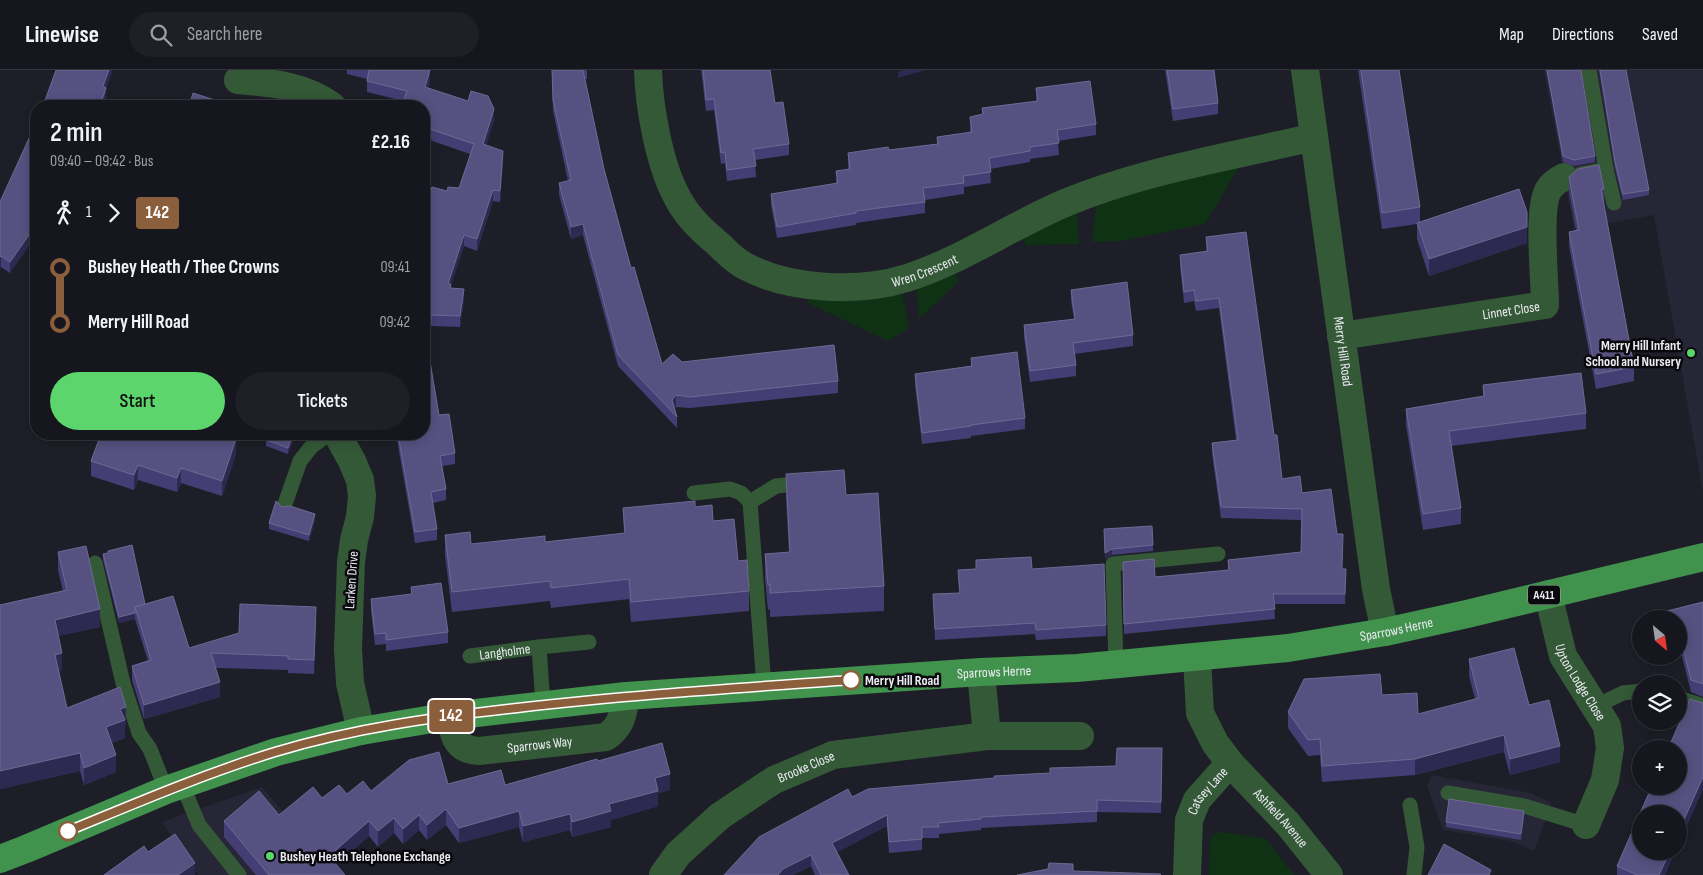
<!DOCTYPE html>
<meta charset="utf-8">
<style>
:root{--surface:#16161e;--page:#1f1f27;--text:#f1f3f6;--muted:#9e9fa4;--line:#35353c;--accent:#5cd56d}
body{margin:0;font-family:"Sofia Sans Condensed",sans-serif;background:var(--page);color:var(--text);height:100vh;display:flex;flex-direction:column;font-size:19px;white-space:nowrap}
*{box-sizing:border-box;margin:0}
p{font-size:16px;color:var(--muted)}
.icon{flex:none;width:28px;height:28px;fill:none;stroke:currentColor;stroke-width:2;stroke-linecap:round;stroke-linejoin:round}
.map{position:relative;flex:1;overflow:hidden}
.details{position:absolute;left:30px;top:30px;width:400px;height:340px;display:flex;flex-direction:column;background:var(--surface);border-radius:20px;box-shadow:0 2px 12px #0003,0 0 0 1px var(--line)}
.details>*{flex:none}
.badge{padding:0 10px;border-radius:4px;font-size:18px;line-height:32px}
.needle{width:32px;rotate:151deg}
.buttons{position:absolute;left:1632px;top:540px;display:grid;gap:10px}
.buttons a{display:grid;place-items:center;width:55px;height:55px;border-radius:50%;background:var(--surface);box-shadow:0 2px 12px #0003,0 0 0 1px var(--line);font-size:25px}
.map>.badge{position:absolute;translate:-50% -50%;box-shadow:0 0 0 2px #fff}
.legs{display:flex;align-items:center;gap:8px;height:55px;padding:0 20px;font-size:16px}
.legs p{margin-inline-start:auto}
.summary{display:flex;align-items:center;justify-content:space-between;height:85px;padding:0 20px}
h1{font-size:28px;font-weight:600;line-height:38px}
.primary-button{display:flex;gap:10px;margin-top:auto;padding:10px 20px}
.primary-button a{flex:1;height:58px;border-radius:30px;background:var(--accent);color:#111;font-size:20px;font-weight:600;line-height:58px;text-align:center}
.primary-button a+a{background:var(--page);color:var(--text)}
ul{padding:0 20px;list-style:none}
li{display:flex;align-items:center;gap:18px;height:55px;font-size:19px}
li i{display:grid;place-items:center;width:8px;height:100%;margin:0 6px;background:currentColor}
li i::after{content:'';width:12px;height:12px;margin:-6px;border:4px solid;border-radius:50%;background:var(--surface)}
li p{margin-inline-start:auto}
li:first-child i{background:linear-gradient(#0000 50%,currentColor 0)}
li:last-child i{background:linear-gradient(currentColor 50%,#0000 0)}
header{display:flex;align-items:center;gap:30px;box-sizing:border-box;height:70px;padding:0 25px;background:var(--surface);border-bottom:1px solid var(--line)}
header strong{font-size:24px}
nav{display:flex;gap:28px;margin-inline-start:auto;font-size:18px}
.search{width:350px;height:45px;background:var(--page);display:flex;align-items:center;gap:12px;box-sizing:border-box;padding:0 18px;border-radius:28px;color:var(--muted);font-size:19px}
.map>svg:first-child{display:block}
.built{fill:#272636}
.green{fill:#0f3214}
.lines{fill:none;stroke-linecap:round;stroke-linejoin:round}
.service{stroke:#345937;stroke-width:15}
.minor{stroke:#345937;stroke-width:28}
.tertiary{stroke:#345937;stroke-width:28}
.primary{stroke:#40924c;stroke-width:28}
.wall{fill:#453e74}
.shaded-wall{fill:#2e2950}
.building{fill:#575181;stroke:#6e6993}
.line-1-casing{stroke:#fff;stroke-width:11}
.line-1{stroke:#8b5e3c;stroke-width:8}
.poi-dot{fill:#5cd56d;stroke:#09090d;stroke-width:2}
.stop-1-dot{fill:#fff;stroke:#8b5e3c;stroke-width:2.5}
.labels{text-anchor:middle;stroke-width:5;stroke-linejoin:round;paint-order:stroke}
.shield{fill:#09090d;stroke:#a7a7ad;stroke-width:1}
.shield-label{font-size:12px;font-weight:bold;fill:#ebebf2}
.street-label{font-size:14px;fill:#ebebf2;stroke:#09090d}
.poi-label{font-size:14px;font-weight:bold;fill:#ebebf2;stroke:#09090d;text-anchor:end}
.stop-label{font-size:14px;font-weight:bold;fill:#ebebf2;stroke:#09090d;text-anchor:start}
</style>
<header>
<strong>Linewise</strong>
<div class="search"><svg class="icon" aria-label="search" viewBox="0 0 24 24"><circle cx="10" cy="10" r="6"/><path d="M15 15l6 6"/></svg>Search here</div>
<nav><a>Map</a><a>Directions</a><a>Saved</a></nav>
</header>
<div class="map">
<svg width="1703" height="805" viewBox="0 0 1703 805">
<rect width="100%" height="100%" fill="#1e1e28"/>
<g class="built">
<path d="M1544,0H1703V422L1654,145L1574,159Z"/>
<path d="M1432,705L1531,723L1552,733L1534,781L1511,771L1443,760L1427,716Z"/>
<path d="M262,717L336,805H198L162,752Z"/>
</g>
<g class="green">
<path d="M1239,97L1205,154L1122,171L1092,172L1096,135L1144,119Z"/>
<path d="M1077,141L1079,174L1025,175V163Z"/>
<path d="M954,201L959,211L919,249L917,218Z"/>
<path d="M902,223L909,258L888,271L808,233L809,228L836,231Z"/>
<path d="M1218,762L1259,767L1267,770L1294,805H1209L1210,771L1212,766Z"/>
</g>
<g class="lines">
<g class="service">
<path d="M1605,95L1614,133"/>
<path d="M1581,104L1606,99L1589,0"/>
<path d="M694,423L730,419L741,423L750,432L776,416L805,413"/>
<path d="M750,432L764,616"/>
<path d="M285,434L300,391L311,377L329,364"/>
<path d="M95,493L123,613L139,663L150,679L166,720"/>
<path d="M539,577L589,572"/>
<path id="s1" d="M470,586L539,577L543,635"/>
<path d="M1116,595L1113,494L1218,484"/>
<path d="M1679,628L1703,636"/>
<path d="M1596,636L1623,623L1641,621"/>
<path d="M182,714L199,755L239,805"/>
<path d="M1448,723L1524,736L1586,755"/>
<path d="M1410,735L1417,777L1414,805"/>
</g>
<g class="minor">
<path id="s2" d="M648,0C649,36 659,93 676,125C685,144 700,159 716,172C725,180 734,191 745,196C789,220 859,223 907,208C963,190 1011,156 1065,133C1145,100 1230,87 1314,67"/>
<path d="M238,10C271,13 304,15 332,36"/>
<path id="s3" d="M1341,266L1545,235C1545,210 1537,136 1549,119C1553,113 1558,110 1564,107"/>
<path d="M337,364L352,391L360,410L362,426L360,447L354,470L351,492L348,579L350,613L361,661"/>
<path id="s4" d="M1548,524L1563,586L1607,656L1610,678L1605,710L1586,755"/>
<path d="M981,602L987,666"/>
<path id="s5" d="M450,646C454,665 455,680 479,681L606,667C622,656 623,644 626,626"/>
<path id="s6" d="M1230,693L1288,754L1329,805"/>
<path id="s7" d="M663,805L678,784L720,746L774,710L833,685L987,666H1080"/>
<path id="s8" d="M1187,805L1189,750L1197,730L1230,693L1215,673L1200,643L1197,588"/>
</g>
<path class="tertiary" id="s9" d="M1305,0L1376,519L1385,562"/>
<path class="primary" id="s10" d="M0,789L26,779L166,720L276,682L361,661L450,646L626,626L981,602L1077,598L1288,578L1385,562L1467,544L1703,487"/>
</g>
<g class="wall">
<path d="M347,0H430V11L428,18L494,50L486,75L503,93L500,132L493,131L477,181L464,176L451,214V218L464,230L460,257L431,256L430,288L439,345L455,383V394L442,396L446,419V430L433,433L437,459V470L415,473L396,364H424V141L447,121L459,118L470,84L424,68V36L367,22V9L347,4Z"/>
<path d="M552,0H587V9H585L604,99L631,198L662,294L682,292L838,311V323L690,338L676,337L674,339L677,347V358L618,296L583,165L571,169L559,125V113L568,111L553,41Z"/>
<path d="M701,0H770L775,33L789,74V85L755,90L756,107L727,111L725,93L721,94L714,40L706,41Z"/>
<path d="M1165,0H1214L1218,33V44L1173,51Z"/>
<path d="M1358,0H1399L1420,137V152L1527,173L1429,206L1417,169V154L1382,159Z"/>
<path d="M1546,0H1581L1595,86V92L1574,96L1563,92Z"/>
<path d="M1599,0H1626L1649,120V125L1623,130L1615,98Z"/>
<path d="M1036,18L1096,54V65L1058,71L1059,85L1030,89V92L990,99L991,113L964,117V124L925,130V143L856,153V155L777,168L771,135V124L836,113V101L848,99V83L889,80L937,74V67L970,62V47L982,45V38L1036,31Z"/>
<path d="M36,53L10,203L1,197L0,198V132Z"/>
<path d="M1569,107L1604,119V133L1634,297V311L1596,319L1569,176V162L1576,160L1569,122Z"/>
<path d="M1206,167L1274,365L1282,409L1302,423L1337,464L1342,499H1346L1345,534H1274L1275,549L1124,564L1123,502L1155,507L1228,500V490L1301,482V450L1221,448L1212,384V373L1236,370L1219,238L1196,241L1194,231L1184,233L1180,196V185L1206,182Z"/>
<path d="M1071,220L1133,265V276L1074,284L1076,295V306L1030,312L1024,267V255L1074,249L1071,231Z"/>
<path d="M971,288L1025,348V359L971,366V368L922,374L915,315V304L971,296Z"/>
<path d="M1483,315L1586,343V359L1451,376L1461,438V454L1423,460L1406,355V339L1483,327Z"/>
<path d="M268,364H295L288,384L266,376V370Z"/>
<path d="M236,384L222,426L181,413L177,422L138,410L134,420L91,406V391Z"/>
<path d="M786,404L846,425L884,516V541L770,547V539L768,540L765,509V484L789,483L786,429Z"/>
<path d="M282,437L315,450L309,471L269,459V453Z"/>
<path d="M695,437L713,451L738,491L749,521V541L631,552L629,529L551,538L550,531L452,542L445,485V465L471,474L545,472L624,464L623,438Z"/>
<path d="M1104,459L1153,475V481L1112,485L1105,489Z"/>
<path d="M58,482L100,557L58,566L62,601H59L67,638L126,655H125V668L112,673L116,702L84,715L80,701L0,719V535L63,521L58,500Z"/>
<path d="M103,484L145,534L189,578L316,552L314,604L288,603V600L216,598L220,627L144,649L132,610V596L148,591L135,549L119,553L103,490Z"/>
<path d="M976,490L1032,499L1106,555V566L1036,570L1035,564L935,570L933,524L959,523L958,500L976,499Z"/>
<path d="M411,517L448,562V573L386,581V574L375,575L371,541V529L411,524Z"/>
<path d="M1703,532V627L1691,622L1682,586L1655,593L1654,586H1679V549H1647V546Z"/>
<path d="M1469,589L1529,635L1560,692L1510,705L1504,682L1415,705L1322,712L1320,685L1308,686L1288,658V642L1418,644L1475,629L1469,606Z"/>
<path d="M1703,633V719L1679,773L1641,781H1675L1665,805H1617V796Z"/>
<path d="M1162,678L1161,743L1097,742V752L981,758V760L939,764V768H922V780L889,783L887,756L837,782L849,805H815L811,796L793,805L852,727L1116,696Z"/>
<path d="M598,691L670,720L658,723V736L611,750V757L572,767L570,760L523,772L519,757L459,773L446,755L427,770L419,760L403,774L394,763L378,777L369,766L336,795L345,805H256L224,767V751L279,745L322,728L371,721L448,714L505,715Z"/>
<path d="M1524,747L1521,770L1446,757V752Z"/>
</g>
<g class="shaded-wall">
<path d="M109,0H113L106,19V29L104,36H100L103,16Z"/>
<path d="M430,0V11L425,28V17Z"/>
<path d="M904,0H926L898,8V2Z"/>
<path d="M494,39V50L483,85V74Z"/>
<path d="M503,81V93L500,132V121Z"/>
<path d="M493,120V131L477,181V169Z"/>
<path d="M583,154V165L571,169V157Z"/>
<path d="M36,155V166L10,203V192Z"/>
<path d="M1527,157V173L1429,206V189Z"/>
<path d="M464,165V176L448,225V214Z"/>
<path d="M1,186V197L0,198V187Z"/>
<path d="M464,219V230L460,257V246Z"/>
<path d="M676,325V337L672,341V330Z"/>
<path d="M293,364H295L288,384V378Z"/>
<path d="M236,369V384L222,426V411Z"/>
<path d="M138,395V410L134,420V405Z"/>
<path d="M181,398V413L177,422V408Z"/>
<path d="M315,444V450L309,471V465Z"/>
<path d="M1112,479V485L1105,489V483Z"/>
<path d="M316,537V552L314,604V590Z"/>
<path d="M100,539V557L55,567V550Z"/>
<path d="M135,543V549L119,553V547Z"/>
<path d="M1682,574V586L1655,593V586H1679V575Z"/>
<path d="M62,583V601L55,602V585Z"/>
<path d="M220,612V627L144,649V635Z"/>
<path d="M126,637V655H125V668L106,675V657L120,639Z"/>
<path d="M1504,665V682L1415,705V689Z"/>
<path d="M1560,676V692L1510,705V689Z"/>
<path d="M80,683V701L0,719V701Z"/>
<path d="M116,685V702L84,715V698Z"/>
<path d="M670,704V720L658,723V736L611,750V757L572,767V752L655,708Z"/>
<path d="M1703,707V719L1679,773V761Z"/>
<path d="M446,739V755L427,770V755Z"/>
<path d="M519,741V757L459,773V758Z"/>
<path d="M1524,741V747L1521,770V764Z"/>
<path d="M570,744V760L523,772V756Z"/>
<path d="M419,745V760L403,774V759Z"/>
<path d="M887,745V756L832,785V773Z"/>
<path d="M394,748V763L378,777V761Z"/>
<path d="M369,751V766L329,801V786Z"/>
<path d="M1670,781H1675L1665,805H1659Z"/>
<path d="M811,785V796L793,805H778L783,799Z"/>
<path d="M195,793V805H178Z"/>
</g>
<g class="building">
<path d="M56,0H109L103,16L106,18L100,36H43Z"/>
<path d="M369,0H430L425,17L468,31L471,21L488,26L494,39L483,74L503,81L500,121L493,120L477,169L464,165L448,214H451L450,218L464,219L460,246L431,245L429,286L439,345L449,344L455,383L440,386L446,419L431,422L437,459L415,462L398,364H424V141L432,117L447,121L448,117L459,118L474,74L424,57V36H402L407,21L367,11Z"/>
<path d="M552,0H583L604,99L631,198L634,197L662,294L673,284L682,292L834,275L838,311L690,327L676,325L672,330L677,347L618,285L583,154L571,157L559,113L571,110L553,30Z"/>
<path d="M703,0H770L775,33L783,32L789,74L753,79L756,96L727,100L725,82L721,83L714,29L706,30Z"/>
<path d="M1167,0H1214L1218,33L1173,39Z"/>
<path d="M1361,0H1399L1420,137L1382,143Z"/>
<path d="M1547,0H1581L1595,86L1574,90L1563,86Z"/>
<path d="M1600,0H1626L1649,120L1623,124L1615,92Z"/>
<path d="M1090,11L1096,54L1057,60L1059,73L1030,77V81L989,88L991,102L963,106L964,113L923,118L925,132L856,141V143L777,157L771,124L838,113L836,101L850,99L848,83L888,77L889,80L938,74L937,67L972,62L970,47L983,44L982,38L1038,31L1036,18Z"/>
<path d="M193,23L233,36H189Z"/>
<path d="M36,53V155L10,192L1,186L0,187V132Z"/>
<path d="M1599,95L1604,119H1601L1634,297L1596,304L1569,162L1579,160L1569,107L1578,99Z"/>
<path d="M1519,119L1527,142V157L1429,189L1417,153Z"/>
<path d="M1246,162L1274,365H1277L1282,409L1300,406L1302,423L1331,419L1337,464H1343L1342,499H1346L1345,524H1273L1275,539L1124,554L1123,492L1154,489L1155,507L1229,500L1228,490L1301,482L1302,439L1221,437L1212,373L1238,370L1219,228L1196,231L1194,220L1184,222L1180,185L1208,181L1206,167Z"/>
<path d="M1127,212L1133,265L1073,273L1076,295L1030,301L1024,255L1075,249L1071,220Z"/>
<path d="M1017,282L1025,348L971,355V356L922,363L915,304L972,296L971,288Z"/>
<path d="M1581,303L1586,343L1449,361L1461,438L1423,444L1406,339L1484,326L1483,315Z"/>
<path d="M101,364H184L190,366V364H220L236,369L222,411L181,398L177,408L138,395L134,405L91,391Z"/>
<path d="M268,364H293L288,378L266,370Z"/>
<path d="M844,400L846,425L878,423L884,516L770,523V514L768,515L765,484L790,482L786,404Z"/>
<path d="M276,431L282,437L290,436L315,444L309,465L269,453Z"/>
<path d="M695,431V437L712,435L713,451L734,449L738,491L747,490L749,521L631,532L629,509L551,518L550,511L452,522L445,465L470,462L471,474L545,466V472L625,463L623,438Z"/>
<path d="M1152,456L1153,475L1112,479L1105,483L1104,459Z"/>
<path d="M132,475L145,534L135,537V543L119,547L103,484L108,483V481Z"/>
<path d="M86,476L100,539L55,550L62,583L55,585L67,638L120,617L126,637L120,639L125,650L106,657L116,685L84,698L80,683L0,701V535L67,520L58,482Z"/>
<path d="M1031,487L1032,499L1104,494L1106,555L1036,560L1035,553L935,559L933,524L960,523L958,500L976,499V490Z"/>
<path d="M441,513L448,562L386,570V563L375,564L371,529L412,524L411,517Z"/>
<path d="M173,526L189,578L239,563L240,534L316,537L314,590L288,589V586L211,583L220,612L144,635L132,596L151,590L135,537Z"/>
<path d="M1703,532V614L1691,610L1682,574L1679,575V549H1647V546Z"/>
<path d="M1514,578L1529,635L1549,630L1560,676L1510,689L1504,665L1415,689L1322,696L1320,669L1308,670L1288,642L1304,609L1380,604L1382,625L1417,623L1418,644L1479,628L1469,589Z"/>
<path d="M1690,629L1703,633V707L1679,761V744H1641V781H1670L1659,805H1637L1617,796L1652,716H1679V679H1668Z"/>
<path d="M662,673L670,704L655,708L658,721L609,734L611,741L572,752L570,744L523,756L519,741L459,758L446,739L427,755L419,745L403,759L394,748L378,761L369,751L329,786L345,805H269L224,751L259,721L279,745L313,717L322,728L339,715L347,724L363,711L371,721L409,690L439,682L448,714L501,700L505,715L597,689L598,691Z"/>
<path d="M1117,678H1162L1161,732L1097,730V741L981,747V749L938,753L939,757H922V769L889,772L887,745L832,773L849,805H821L811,785L783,799L778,805H724L759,767L848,719L852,727L868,719L995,708L994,706L1050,703V698L1116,696Z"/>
<path d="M1449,729L1524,741L1521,764L1446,752Z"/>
<path d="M175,764L195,793L178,805H104L144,776L148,782Z"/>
<path d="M1444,774L1491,800L1489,805H1428Z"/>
<path d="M1049,793L1073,794V801L1161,804L1160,805H1017L1048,799Z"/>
</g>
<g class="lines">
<defs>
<path id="line-1" d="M68,761C136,733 204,704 275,682C354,658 436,647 517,638C628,625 740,618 851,610"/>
</defs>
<use href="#line-1" class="line-1-casing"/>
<use href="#line-1" class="line-1"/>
</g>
<g class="poi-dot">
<circle cx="1691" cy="283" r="5"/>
<circle cx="270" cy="786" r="5"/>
</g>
<g class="stop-1-dot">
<circle cx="851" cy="610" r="9"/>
<circle cx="68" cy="761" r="9"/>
</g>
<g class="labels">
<rect class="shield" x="1528" y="515.5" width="32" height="19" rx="4"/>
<g class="shield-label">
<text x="1544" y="529">A411</text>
</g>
<g class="street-label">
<text dy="5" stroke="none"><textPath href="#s2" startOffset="414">Wren Crescent</textPath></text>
<text dy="5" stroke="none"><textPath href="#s3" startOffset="172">Linnet Close</textPath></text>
<text dy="5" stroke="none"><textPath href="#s9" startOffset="284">Merry Hill Road</textPath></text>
<text transform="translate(351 510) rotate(-86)" y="5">Larken Drive</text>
<text dy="5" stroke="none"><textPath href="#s10" startOffset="1425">Sparrows Herne</textPath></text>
<text dy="5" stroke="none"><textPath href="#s1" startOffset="35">Langholme</textPath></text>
<text dy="5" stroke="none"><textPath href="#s10" startOffset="1020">Sparrows Herne</textPath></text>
<text dy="5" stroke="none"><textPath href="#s4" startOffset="95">Upton Lodge Close</textPath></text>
<text dy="5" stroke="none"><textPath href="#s5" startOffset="112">Sparrows Way</textPath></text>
<text dy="5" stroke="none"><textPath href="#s7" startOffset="182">Brooke Close</textPath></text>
<text dy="5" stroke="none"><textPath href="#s8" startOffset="90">Catsey Lane</textPath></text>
<text dy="5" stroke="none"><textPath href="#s6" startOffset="75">Ashfield Avenue</textPath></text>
</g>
<g class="poi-label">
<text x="1681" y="280">Merry Hill Infant<tspan x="1681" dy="16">School and Nursery</tspan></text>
<text x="280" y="791" text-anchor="start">Bushey Heath Telephone Exchange</text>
</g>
<g class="stop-label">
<text x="865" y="615">Merry Hill Road</text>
</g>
</g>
</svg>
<div class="buttons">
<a><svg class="needle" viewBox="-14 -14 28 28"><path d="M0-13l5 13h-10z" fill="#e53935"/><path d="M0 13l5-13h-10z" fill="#9e9fa4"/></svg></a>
<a><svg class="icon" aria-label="layers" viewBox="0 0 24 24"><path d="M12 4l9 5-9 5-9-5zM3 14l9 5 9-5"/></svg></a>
<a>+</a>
<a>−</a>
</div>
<b class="badge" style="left:451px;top:646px;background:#8b5e3c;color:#fff">142</b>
<section class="details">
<div class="summary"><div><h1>2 min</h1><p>09:40 – 09:42 · Bus</p></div><b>£2.16</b></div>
<div class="legs"><svg class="icon" aria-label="walk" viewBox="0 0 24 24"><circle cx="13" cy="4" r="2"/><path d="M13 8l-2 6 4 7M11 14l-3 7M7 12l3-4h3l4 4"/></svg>1<svg class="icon" aria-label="forward" viewBox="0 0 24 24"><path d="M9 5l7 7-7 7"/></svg><b class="badge" style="background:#8b5e3c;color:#fff">142</b></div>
<ul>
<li><i style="color:#8b5e3c"></i><b>Bushey Heath / Thee Crowns</b><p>09:41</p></li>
<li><i style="color:#8b5e3c"></i><b>Merry Hill Road</b><p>09:42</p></li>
</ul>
<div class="primary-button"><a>Start</a><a>Tickets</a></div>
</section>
</div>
